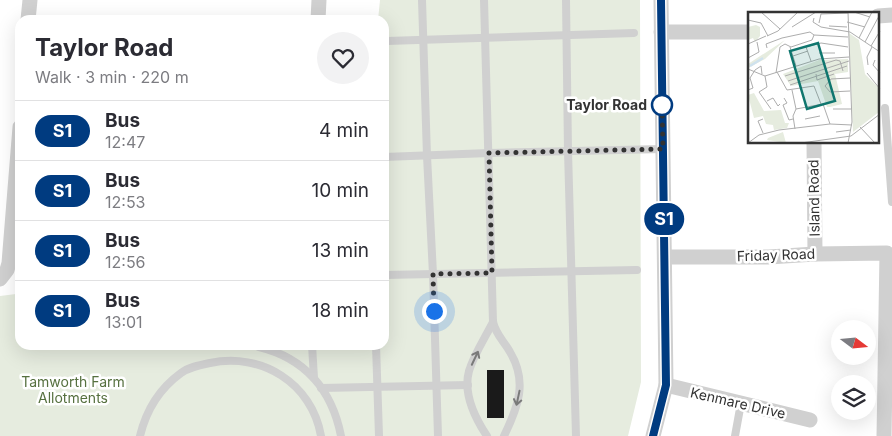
<!DOCTYPE html>
<meta charset="utf-8">
<style>
:root{--surface:#fff;--page:#f2f2f3;--text:#2b2b33;--muted:#7c7c81;--line:#e1e1e2}
body{margin:0;font-family:Inter,sans-serif;background:var(--page);color:var(--text);height:100vh;display:flex;flex-direction:column;font-size:19px;white-space:nowrap}
*{box-sizing:border-box;margin:0}
p{font-size:16px;color:var(--muted)}
.icon{flex:none;width:28px;height:28px;fill:none;stroke:currentColor;stroke-width:2;stroke-linecap:round;stroke-linejoin:round}
.map{position:relative;flex:1;overflow:hidden}
.side{position:absolute;left:15px;top:15px;width:374px;height:335px;display:flex;flex-direction:column;background:var(--surface);border-radius:15px;box-shadow:0 5px 20px #0002}
.side>*{flex:none}
.badge{padding:0 10px;border-radius:16px;font-size:18px;line-height:32px}
.needle{width:32px;rotate:106deg}
.fabs{position:absolute;left:831px;top:320px;display:grid;gap:10px}
.fabs a{display:grid;place-items:center;width:45px;height:45px;border-radius:50%;background:var(--surface);box-shadow:0 5px 20px #0002;font-size:25px}
.you{position:absolute;width:25px;height:25px;margin:-12px;border:4px solid #fff;border-radius:50%;background:#1a73e8;box-shadow:0 0 0 8px #1a73e833}
.map>.badge{position:absolute;translate:-50% -50%;box-shadow:0 0 0 2px #fff}
.round{display:grid;place-items:center;flex:none;width:52px;height:52px;border-radius:26px;background:var(--page)}
.summary{display:flex;align-items:center;justify-content:space-between;height:85px;padding:0 20px}
h1{font-size:24px;font-weight:700;line-height:38px}
ul{padding:0;list-style:none}
li{display:flex;align-items:center;gap:15px;height:60px;padding:0 20px;border-top:1px solid var(--line)}
li div{flex:1}
li b{display:block;font-size:19px}
li em{font-style:normal}
li .badge{min-width:55px;font-weight:700;text-align:center}
.map>svg:first-child{display:block}
.green{fill:#e6ecdf}
.building{fill:#1a1a1a}
.lines{fill:none;stroke-linecap:round;stroke-linejoin:round}
.service{stroke:#d0d0d0;stroke-width:8}
.minor{stroke:#d0d0d0;stroke-width:15}
.oneway{stroke:#7a7a7a}
.line-casing{stroke:#fff;stroke-width:11}
.line{stroke:#003b80;stroke-width:8}
.walk{stroke:#333;stroke-width:5;stroke-dasharray:0 9}
.stop-dot{fill:#fff;stroke:#003b80;stroke-width:2.5}
.labels{text-anchor:middle;stroke-width:5;stroke-linejoin:round;paint-order:stroke}
.stop-label{font-size:14px;font-weight:bold;fill:#333;stroke:#fff;text-anchor:end}
.street-label{font-size:14px;fill:#333;stroke:#fff}
.park-label{font-size:14px;fill:#56703f;stroke:#fff}
.inset-river{fill:none;stroke:#cfe2ee;stroke-width:2.5}
.inset-road{fill:none;stroke:#adadad;stroke-width:1}
.view{fill:#0f766e;fill-opacity:0.15;stroke:#0f766e;stroke-width:2.5}
.inset-edge{fill:none;stroke:#333;stroke-width:2.5}
</style>
<div class="map">
<svg width="892" height="436" viewBox="0 0 892 436">
<rect width="100%" height="100%" fill="#fff"/>
<path class="green" d="M380,0H640L641,382L628,436H0V296L16,294L15,302H20V345H384V20H378Z"/>
<rect class="building" x="487" y="370" width="17" height="48"/>
<g class="lines">
<g class="service">
<path d="M422,0L427,156L433,274L438,436"/>
<path d="M484,0L493,322C496,335 504,341 510,352C528,382 518,407 504,436"/>
<path d="M566,0L568,151L576,436"/>
<path d="M387,41L634,33"/>
<path d="M885,108L892,202"/>
<path d="M384,157L489,153L663,149"/>
<path d="M384,275L637,270"/>
<path d="M312,345L314,378"/>
<path d="M376,345L379,436"/>
<path d="M259,347C305,358 332,390 341,436"/>
<path d="M321,388L468,385"/>
<path d="M140,436C146,411 159,389 181,373C189,367 200,365 210,363C261,352 312,383 321,436"/>
<path d="M487,436C475,418 463,393 469,371C474,354 485,338 493,322"/>
<path d="M735,436L741,403"/>
</g>
<g class="minor">
<path d="M878,16L892,15"/>
<path d="M28,20L30,0"/>
<path d="M318,20L319,0"/>
<path d="M661,32H750"/>
<path d="M814,142L815,254"/>
<path d="M665,257H769L815,254L887,253L884,436"/>
<path d="M0,279L7,270L9,263L20,127"/>
<path d="M666,385L810,420"/>
<path d="M653,436L666,385L661,0"/>
</g>
</g>
<defs><path id="oneway-shaft" d="M-6 0H5M1.5-3L5.5 0L1.5 3" fill="none" stroke-width="1.6" stroke-linecap="round" stroke-linejoin="round" transform="scale(1.25)"/></defs>
<g class="oneway">
<use href="#oneway-shaft" transform="translate(475 358) rotate(-65)"/>
<use href="#oneway-shaft" transform="translate(518 398) rotate(102)"/>
</g>
<g class="lines">
<defs>
<path id="line" d="M653,436L666,385L661,0"/>
</defs>
<use href="#line" class="line-casing"/>
<use href="#line" class="line"/>
<path class="walk" d="M434,311L433,274L492,273L489,153L663,149L662,105"/>
</g>
<circle class="stop-dot" cx="662" cy="105" r="10"/>
<g class="labels">
<g class="stop-label">
<text x="647" y="110">Taylor Road</text>
</g>
<g class="street-label">
<text transform="translate(814 198) rotate(-91)" y="5">Island Road</text>
<text transform="translate(776 255) rotate(-2)" y="5">Friday Road</text>
<text transform="translate(738 403) rotate(13)" y="5">Kenmare Drive</text>
</g>
<g class="park-label">
<text x="73" y="387">Tamworth Farm<tspan x="73" dy="16">Allotments</tspan></text>
</g>
</g>
<g transform="translate(748 12)">
<rect width="131" height="131" fill="#fff"/>
<path d="M8,13L12,15V24L7,30L5,26L0,28V15ZM101,21L111,28L117,62L132,77L131,100L105,120ZM37,28L17,47L0,56V52ZM100,47V60L87,62L94,92L82,95H79L70,69L43,74L35,62L71,48ZM6,81L16,99L33,98L37,111H41L39,116L26,118L25,113L18,112L15,104L6,106L0,83ZM35,120L38,131L19,128L20,126Z" fill="#e6ecdf"/>
<path class="inset-river" d="M2,54L15,46"/>
<path class="inset-road" d="M13,0L32,17M100,0L104,110L100,131M106,0L122,5M66,6L65,10L73,15L102,20L132,40M0,8L13,11L20,24M99,10L117,15M71,11L73,2L100,1M81,14L99,15M44,15L68,0M66,23L100,25M19,24L30,19L50,0M111,26L124,0M117,30L131,4M0,32L18,24M37,32L43,35L64,28L66,23M123,34L132,19M42,35L48,54M19,36L18,32L34,26L62,20L66,23M71,41H87M45,44L60,39M0,46L11,40L9,30M127,48L125,53L132,61M63,49L58,35L73,31L100,35M120,53L119,45L124,35M0,57L17,64L71,47L101,45M29,60L39,78L66,74L73,92M28,61L32,35L37,32M119,61L132,77M68,62L69,68L86,62M17,64L19,75L11,80L23,97M37,64L88,48L92,49L95,59M102,66L83,67L77,74L82,80L102,79M40,69L101,49M42,73L99,54M0,78L5,76L2,66L7,58L13,54L14,62M44,78L48,97M36,86L39,91L35,93L41,108L45,107M19,89L25,86L30,94L32,92M85,97H103M57,107L72,104M112,115L127,131M47,117L45,104L48,97L75,92L82,112M88,120L103,118M15,121L10,109L15,107M103,124L132,102M0,131L11,123L31,118L82,112L104,113M53,131L103,124"/>
<path class="view" d="M70,31L87,89L59,97L42,39Z"/>
<rect width="131" height="131" class="inset-edge"/>
</g>
</svg>
<div class="fabs">
<a><svg class="needle" viewBox="-14 -14 28 28"><path d="M0-13l5 13h-10z" fill="#e53935"/><path d="M0 13l5-13h-10z" fill="#7c7c81"/></svg></a>
<a><svg class="icon" aria-label="layers" viewBox="0 0 24 24"><path d="M12 4l9 5-9 5-9-5zM3 14l9 5 9-5"/></svg></a>
</div>
<div class="you" style="left:434px;top:311px"></div>
<b class="badge" style="left:664px;top:219px;background:#003b80;color:#fff">S1</b>
<section class="side">
<div class="summary"><div><h1>Taylor Road</h1><p>Walk · 3 min · 220 m</p></div><a class="round"><svg class="icon" aria-label="heart" viewBox="0 0 24 24"><path d="M12 20l-8-8c-3-5 5-10 8-4 3-6 11-1 8 4z"/></svg></a></div>
<ul>
<li><span class="badge" style="background:#003b80;color:#fff">S1</span><div><b>Bus</b><p>12:47</p></div><em>4 min</em></li>
<li><span class="badge" style="background:#003b80;color:#fff">S1</span><div><b>Bus</b><p>12:53</p></div><em>10 min</em></li>
<li><span class="badge" style="background:#003b80;color:#fff">S1</span><div><b>Bus</b><p>12:56</p></div><em>13 min</em></li>
<li><span class="badge" style="background:#003b80;color:#fff">S1</span><div><b>Bus</b><p>13:01</p></div><em>18 min</em></li>
</ul>
</section>
</div>
